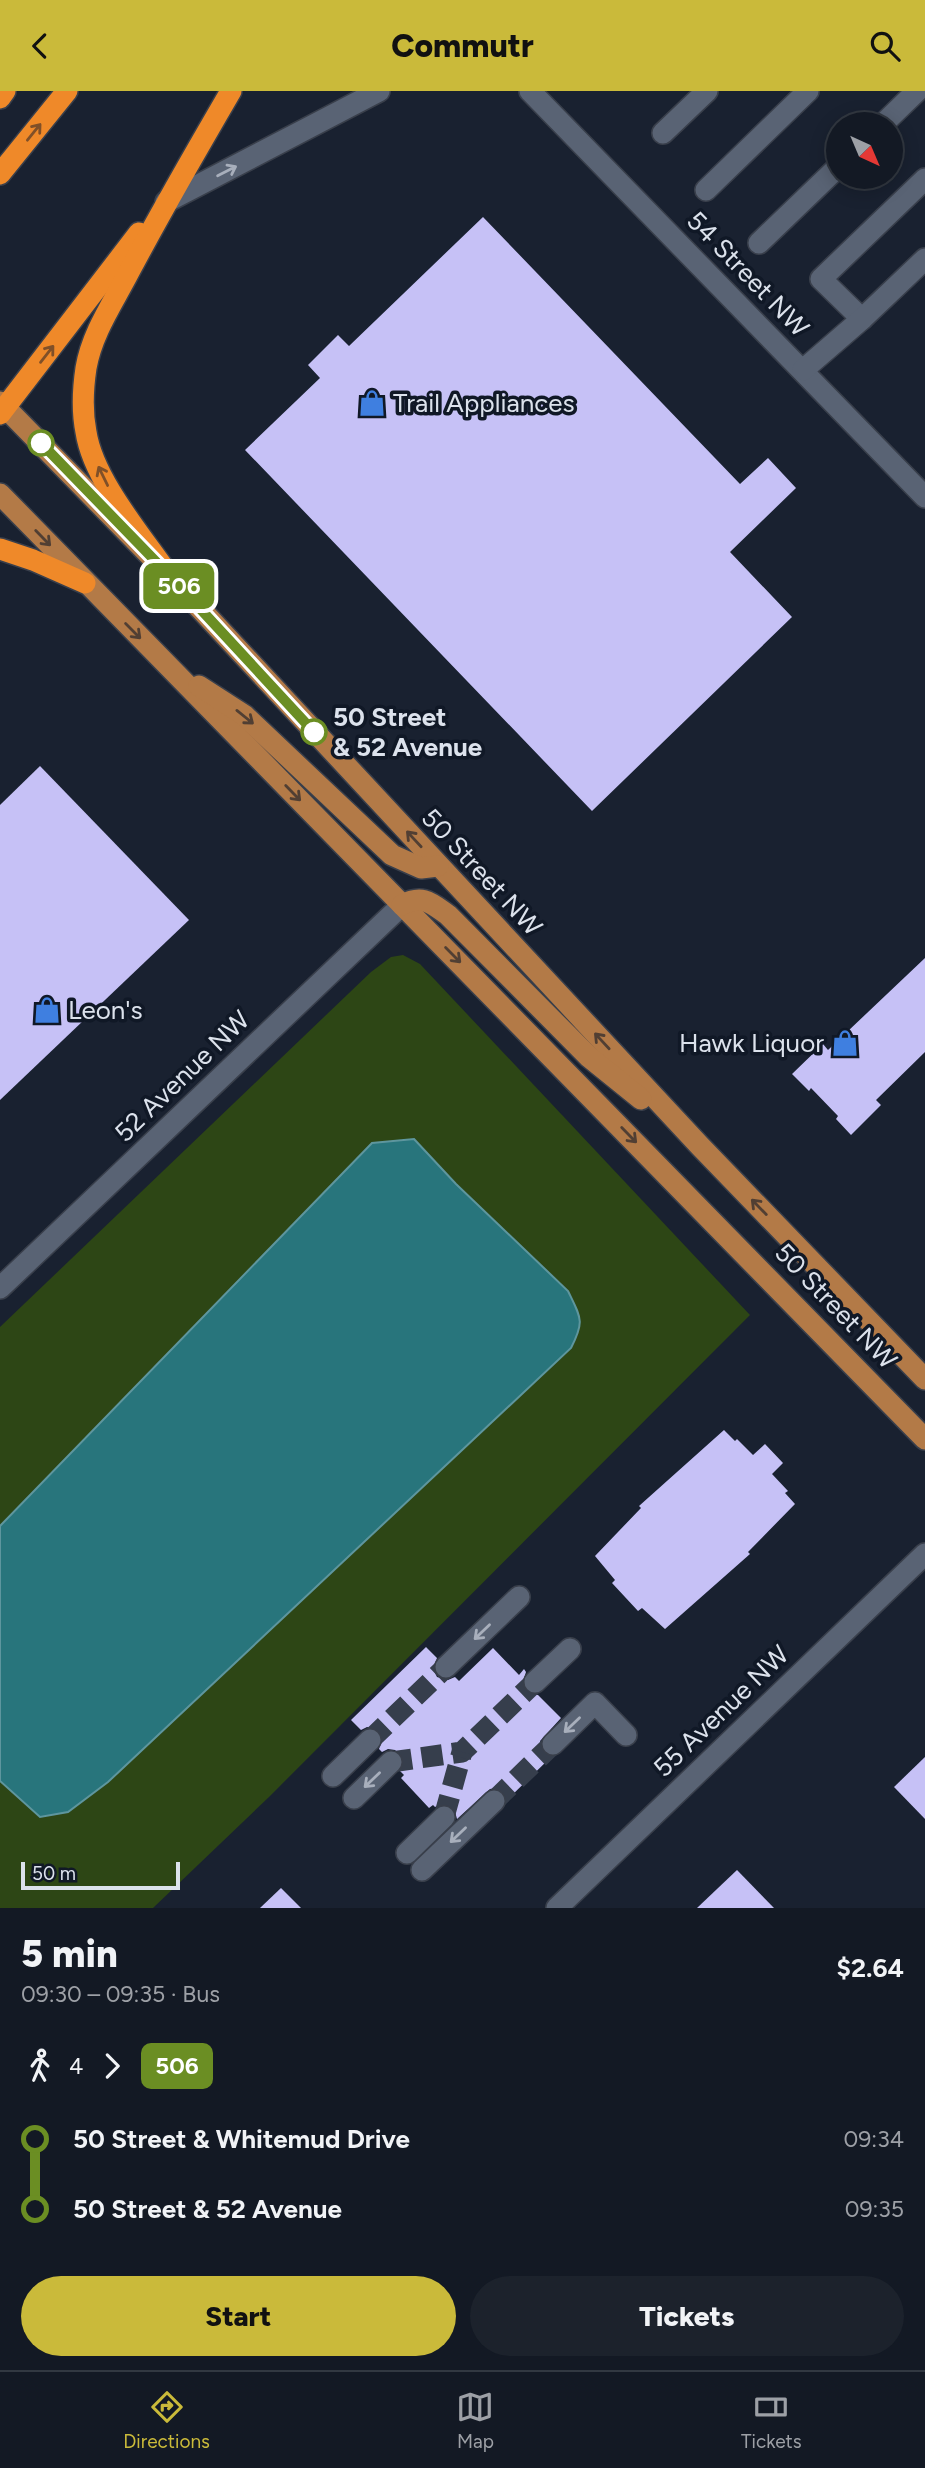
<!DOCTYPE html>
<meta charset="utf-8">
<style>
:root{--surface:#131924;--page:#1c222c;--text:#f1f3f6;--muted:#9da0a6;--line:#323841;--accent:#caba3a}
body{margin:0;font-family:Figtree,sans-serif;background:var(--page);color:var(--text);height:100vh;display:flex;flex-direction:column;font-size:26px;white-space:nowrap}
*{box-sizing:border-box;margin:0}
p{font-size:23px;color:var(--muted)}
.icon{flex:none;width:38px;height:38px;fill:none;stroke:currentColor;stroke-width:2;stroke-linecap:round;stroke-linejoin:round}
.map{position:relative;height:1817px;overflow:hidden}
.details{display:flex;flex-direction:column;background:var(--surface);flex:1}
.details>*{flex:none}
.badge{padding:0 14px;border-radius:10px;font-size:24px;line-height:46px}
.needle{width:46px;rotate:136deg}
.fabs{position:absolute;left:826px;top:21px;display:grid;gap:14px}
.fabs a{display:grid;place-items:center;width:77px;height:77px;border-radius:50%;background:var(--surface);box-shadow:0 4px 18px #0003,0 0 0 2px var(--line);font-size:35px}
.scale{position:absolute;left:21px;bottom:18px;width:159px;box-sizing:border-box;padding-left:7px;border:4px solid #dce2ec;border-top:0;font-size:19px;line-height:24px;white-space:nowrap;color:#dce2ec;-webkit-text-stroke:5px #101826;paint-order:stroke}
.map>.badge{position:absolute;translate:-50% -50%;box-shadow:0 0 0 4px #fff}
.legs{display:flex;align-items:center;gap:10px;height:77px;padding:0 21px;font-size:23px}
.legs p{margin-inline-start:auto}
.summary{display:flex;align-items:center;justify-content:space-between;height:119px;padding:0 21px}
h1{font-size:38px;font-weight:800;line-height:52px}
.primary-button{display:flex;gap:14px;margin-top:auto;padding:14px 21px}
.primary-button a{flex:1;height:80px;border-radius:42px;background:var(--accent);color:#111;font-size:28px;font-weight:800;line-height:80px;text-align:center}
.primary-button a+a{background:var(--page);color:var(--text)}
ul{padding:0 21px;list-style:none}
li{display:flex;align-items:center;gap:24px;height:70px;font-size:26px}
li i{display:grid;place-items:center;width:10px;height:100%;margin:0 9px;background:currentColor}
li i::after{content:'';width:18px;height:18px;margin:-9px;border:5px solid;border-radius:50%;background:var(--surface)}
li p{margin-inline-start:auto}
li:first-child i{background:linear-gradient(#0000 50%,currentColor 0)}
li:last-child i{background:linear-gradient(currentColor 50%,#0000 0)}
header{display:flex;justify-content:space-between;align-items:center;height:91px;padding:0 21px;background:var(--accent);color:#111;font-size:32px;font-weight:800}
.tab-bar{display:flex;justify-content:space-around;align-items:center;height:98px;border-top:2px solid var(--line);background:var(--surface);font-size:19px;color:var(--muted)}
.tab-bar a{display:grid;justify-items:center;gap:4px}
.tab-bar .selected{color:var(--accent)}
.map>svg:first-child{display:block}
.green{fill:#2d4615}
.water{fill:#28757c;stroke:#5e969e;stroke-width:2}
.building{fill:#c6c1f6}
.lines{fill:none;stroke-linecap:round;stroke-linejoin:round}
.minor-tunnel{stroke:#363e4c;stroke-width:21;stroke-dasharray:21 10;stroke-linecap:butt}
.minor-casing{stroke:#393f4b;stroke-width:24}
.major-casing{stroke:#393f4b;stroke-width:24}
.highway-casing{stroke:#393f4b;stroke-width:24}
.minor{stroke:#596374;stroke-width:21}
.major{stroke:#b37a47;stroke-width:21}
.highway{stroke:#ef8929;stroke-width:21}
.oneway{stroke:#805028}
.oneway2{stroke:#a8afbc}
.oneway3{stroke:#513f33}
.line-1-casing{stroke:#fff;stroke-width:16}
.line-1{stroke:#6b8e23;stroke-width:10}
.stop-1-dot{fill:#fff;stroke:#6b8e23;stroke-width:3.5}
.labels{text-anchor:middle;stroke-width:7;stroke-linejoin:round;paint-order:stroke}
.street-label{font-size:26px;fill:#dce2ec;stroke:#101826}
.poi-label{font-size:26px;fill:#dce2ec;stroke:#101826;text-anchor:start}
.stop-label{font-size:26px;font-weight:bold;fill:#dce2ec;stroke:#101826;text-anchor:start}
</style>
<header><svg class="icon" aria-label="back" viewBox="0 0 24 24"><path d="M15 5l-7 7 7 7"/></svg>Commutr<svg class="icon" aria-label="search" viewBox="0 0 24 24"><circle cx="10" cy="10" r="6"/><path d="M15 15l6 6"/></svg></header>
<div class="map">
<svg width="925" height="1817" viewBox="0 0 925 1817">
<rect width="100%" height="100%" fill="#192130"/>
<path class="green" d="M403,864L420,873L750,1224L269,1706L153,1817H0V1236L371,881L391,866Z"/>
<path class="water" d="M414,1048L456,1093L568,1200C581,1227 585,1230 571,1257L108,1691L68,1721L40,1726L0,1690V1435L372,1052Z"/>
<g class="building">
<path d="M483,126L740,393L768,367L796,397L730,461L792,526L592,720L245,359L320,287L308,274L338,244L349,255Z"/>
<path d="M40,675L189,829L0,1009V714Z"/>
<path d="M925,867V961L876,1009L881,1014L851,1044L836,1028L838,1025L811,997L809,1000L792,983L823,953L828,959Z"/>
<path d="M724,1339L735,1350L737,1348L753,1364L765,1353L783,1372L772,1383L788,1400L785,1402L795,1413L748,1461L750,1463L665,1538L642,1517L638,1520L612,1492L615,1489L595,1465L641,1417L639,1415Z"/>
<path d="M426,1556L437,1567L433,1578L437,1586L448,1589L455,1586L459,1590L493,1557L519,1584L524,1578L526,1581L522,1593L525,1599L531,1603L538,1604L561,1627L540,1650L543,1662L551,1666L507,1709L503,1700L497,1697L490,1698L457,1728L454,1717L448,1714L441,1713L435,1716L433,1714L429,1717L401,1687L404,1684L400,1680L404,1674L403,1667L395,1659L388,1658L382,1661L379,1658L383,1646L379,1639L367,1636L361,1639L351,1629Z"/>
<path d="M925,1666V1728L894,1696Z"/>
<path d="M737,1779L774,1817H697Z"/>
<path d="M281,1797L301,1817H260Z"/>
</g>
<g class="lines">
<g class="minor-tunnel">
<path d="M370,1649L446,1576"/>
<path d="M391,1671L462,1661L535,1591"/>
<path d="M494,1710L553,1653"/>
<path d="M444,1726L462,1661"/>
</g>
<defs>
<g id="minor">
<path d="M530,0L925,406"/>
<path d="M883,33L917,0"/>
<path d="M663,42L707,0"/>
<path d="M706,99L808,0"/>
<path d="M166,111L379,0"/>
<path d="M759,152L838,76"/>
<path d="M862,228L821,188L925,88"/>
<path d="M803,279L862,228L925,168"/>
<path d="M0,1197L402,814"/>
<path d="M446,1576L519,1506"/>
<path d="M535,1591L570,1558"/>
<path d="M553,1653L595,1612L626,1644"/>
<path d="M333,1685L370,1649"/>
<path d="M354,1707L391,1671"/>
<path d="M407,1762L444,1726"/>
<path d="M422,1779L494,1710"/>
<path d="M557,1817L925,1463"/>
</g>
<g id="major">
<path d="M0,311L168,483L700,1055L925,1288"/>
<path d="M0,403L925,1348"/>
<path d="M199,595L244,624L392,764L421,777L438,775"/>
<path d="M402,814C423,803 431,812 448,824L589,966L641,1008"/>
</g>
<g id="highway">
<path d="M0,7L5,0"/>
<path d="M0,83L67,0"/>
<path d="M0,323L139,142"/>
<path d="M0,458L33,469L85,492"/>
<path d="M168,483C141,444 93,388 86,341C82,321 83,297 86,277C92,242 113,212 129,181C162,119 196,60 231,0"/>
</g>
</defs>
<use href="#minor" class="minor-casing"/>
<use href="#major" class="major-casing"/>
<use href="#highway" class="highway-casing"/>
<use href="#minor" class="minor"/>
<use href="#major" class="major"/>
<use href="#highway" class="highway"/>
</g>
<defs><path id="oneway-shaft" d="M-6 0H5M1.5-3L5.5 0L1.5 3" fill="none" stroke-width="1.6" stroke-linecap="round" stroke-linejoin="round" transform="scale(1.75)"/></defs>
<g class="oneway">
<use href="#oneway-shaft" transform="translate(34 41) rotate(-51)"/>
<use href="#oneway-shaft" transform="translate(47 263) rotate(-52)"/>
<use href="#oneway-shaft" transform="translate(103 385) rotate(-116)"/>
</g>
<g class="oneway2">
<use href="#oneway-shaft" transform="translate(227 80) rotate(-27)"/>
<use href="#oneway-shaft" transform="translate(482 1541) rotate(136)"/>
<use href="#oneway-shaft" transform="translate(572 1634) rotate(136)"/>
<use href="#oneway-shaft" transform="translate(372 1689) rotate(136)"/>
<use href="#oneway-shaft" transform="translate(458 1744) rotate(136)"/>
</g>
<g class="oneway3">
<use href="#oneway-shaft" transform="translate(43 447) rotate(46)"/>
<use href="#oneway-shaft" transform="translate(133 540) rotate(45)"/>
<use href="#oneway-shaft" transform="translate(245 626) rotate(39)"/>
<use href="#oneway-shaft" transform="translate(293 702) rotate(46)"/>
<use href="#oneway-shaft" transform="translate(414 748) rotate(-133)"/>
<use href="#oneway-shaft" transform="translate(453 864) rotate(45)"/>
<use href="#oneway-shaft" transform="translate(602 950) rotate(-133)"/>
<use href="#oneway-shaft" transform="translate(629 1044) rotate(46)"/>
<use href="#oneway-shaft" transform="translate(759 1116) rotate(-134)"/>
</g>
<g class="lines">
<defs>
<path id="line-1" d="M41,352L168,483L314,641"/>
</defs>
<use href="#line-1" class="line-1-casing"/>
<use href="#line-1" class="line-1"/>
</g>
<defs>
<symbol id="shop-bare" viewBox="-9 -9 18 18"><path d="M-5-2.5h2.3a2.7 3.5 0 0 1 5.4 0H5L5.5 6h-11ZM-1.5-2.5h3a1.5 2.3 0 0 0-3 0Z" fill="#3f7fe0" stroke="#101826" stroke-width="2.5" paint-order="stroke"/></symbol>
</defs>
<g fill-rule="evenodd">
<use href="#shop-bare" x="353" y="293" width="38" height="38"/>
<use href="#shop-bare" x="28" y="900" width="38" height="38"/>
<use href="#shop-bare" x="826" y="933" width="38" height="38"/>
</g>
<g class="stop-1-dot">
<circle cx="41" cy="352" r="12"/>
<circle cx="314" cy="641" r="12"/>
</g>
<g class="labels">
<g class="street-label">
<text transform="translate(748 183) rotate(46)" y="9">54 Street NW</text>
<text transform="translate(482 781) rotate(47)" y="9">50 Street NW</text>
<text transform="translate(182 985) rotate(-44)" y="9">52 Avenue NW</text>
<text transform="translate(836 1215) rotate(46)" y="9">50 Street NW</text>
<text transform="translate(721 1620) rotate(-44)" y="9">55 Avenue NW</text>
</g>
<g class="poi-label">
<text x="393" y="321">Trail Appliances</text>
<text x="68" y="928">Leon's</text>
<text x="824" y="961" text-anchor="end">Hawk Liquor</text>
</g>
<g class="stop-label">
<text x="333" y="635">50 Street<tspan x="333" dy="30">&amp; 52 Avenue</tspan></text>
</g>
</g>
</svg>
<div class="fabs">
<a><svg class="needle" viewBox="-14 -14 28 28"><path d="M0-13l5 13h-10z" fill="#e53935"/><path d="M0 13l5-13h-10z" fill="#9da0a6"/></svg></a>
</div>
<div class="scale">50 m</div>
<b class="badge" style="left:179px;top:495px;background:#6b8e23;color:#fff">506</b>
</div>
<section class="details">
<div class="summary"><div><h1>5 min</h1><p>09:30 – 09:35 · Bus</p></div><b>$2.64</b></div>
<div class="legs"><svg class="icon" aria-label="walk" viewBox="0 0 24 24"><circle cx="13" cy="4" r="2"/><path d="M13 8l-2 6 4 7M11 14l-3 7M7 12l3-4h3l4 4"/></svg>4<svg class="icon" aria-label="forward" viewBox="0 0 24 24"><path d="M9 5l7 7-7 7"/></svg><b class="badge" style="background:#6b8e23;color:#fff">506</b></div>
<ul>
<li><i style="color:#6b8e23"></i><b>50 Street &amp; Whitemud Drive</b><p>09:34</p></li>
<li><i style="color:#6b8e23"></i><b>50 Street &amp; 52 Avenue</b><p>09:35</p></li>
</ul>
<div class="primary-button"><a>Start</a><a>Tickets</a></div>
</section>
<nav class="tab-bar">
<a class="selected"><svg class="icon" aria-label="directions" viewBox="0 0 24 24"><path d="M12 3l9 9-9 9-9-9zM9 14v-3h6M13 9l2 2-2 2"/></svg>Directions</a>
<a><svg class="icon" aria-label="map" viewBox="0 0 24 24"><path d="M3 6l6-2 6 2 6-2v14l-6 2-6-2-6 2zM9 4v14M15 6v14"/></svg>Map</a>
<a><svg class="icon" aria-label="tickets" viewBox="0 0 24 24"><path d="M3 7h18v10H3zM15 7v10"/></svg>Tickets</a>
</nav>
